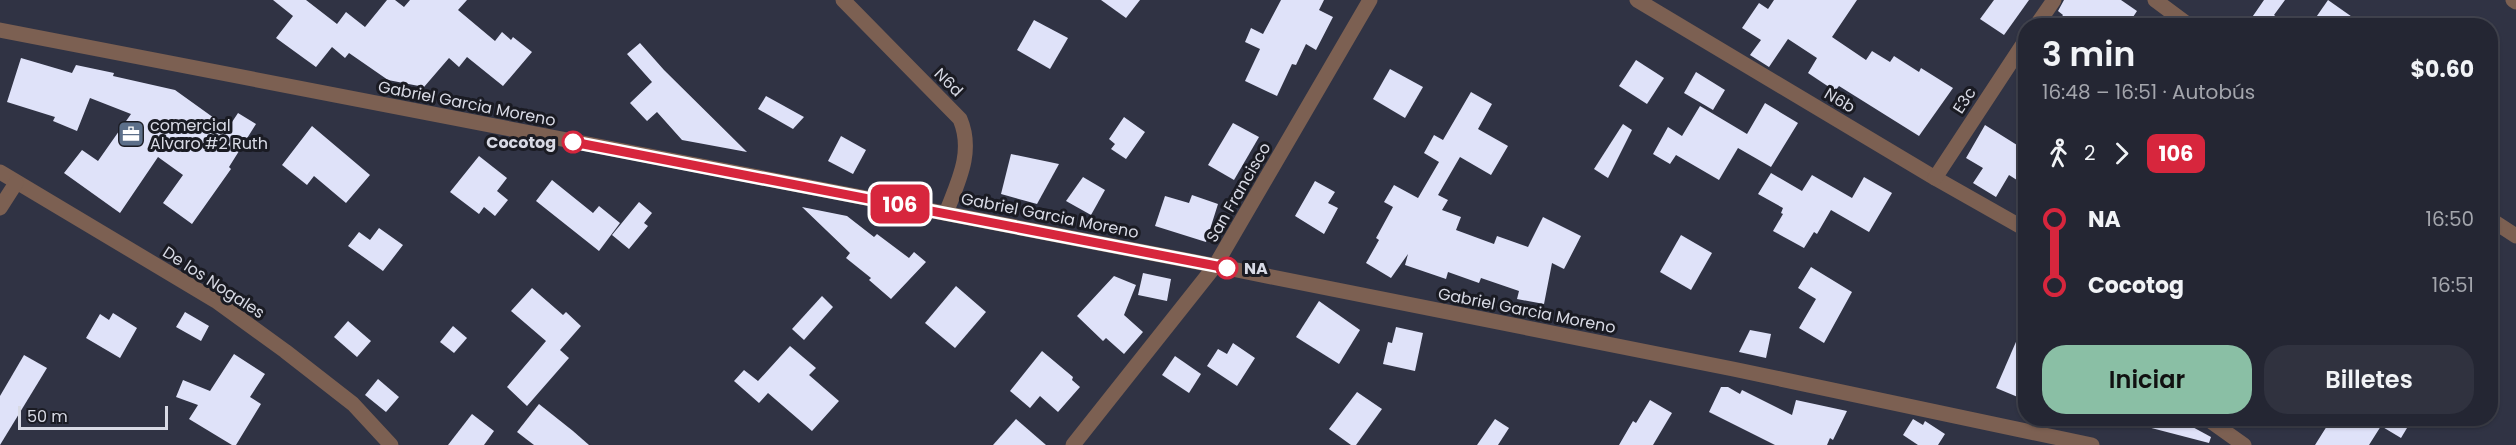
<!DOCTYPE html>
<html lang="es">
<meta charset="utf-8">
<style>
:root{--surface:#242633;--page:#30323f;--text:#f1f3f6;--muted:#a3a5ac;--line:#41434e;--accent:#8abfa5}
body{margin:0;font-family:Poppins,sans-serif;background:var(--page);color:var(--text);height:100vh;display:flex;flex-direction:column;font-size:22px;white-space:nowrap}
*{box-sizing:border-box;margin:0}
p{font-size:20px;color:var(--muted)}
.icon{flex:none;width:33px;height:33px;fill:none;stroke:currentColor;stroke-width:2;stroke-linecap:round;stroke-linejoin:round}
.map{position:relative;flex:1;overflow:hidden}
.sheet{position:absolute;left:2018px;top:18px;width:480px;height:408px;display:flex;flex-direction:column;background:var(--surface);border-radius:24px;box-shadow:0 2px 4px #0004,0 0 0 2px var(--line)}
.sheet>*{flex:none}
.badge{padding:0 12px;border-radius:9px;font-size:21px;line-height:39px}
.scale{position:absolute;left:18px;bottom:15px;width:150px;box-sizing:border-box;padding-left:6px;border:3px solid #d8dae5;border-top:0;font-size:16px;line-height:21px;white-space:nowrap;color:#d8dae5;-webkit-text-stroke:4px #1a1b23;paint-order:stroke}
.map>.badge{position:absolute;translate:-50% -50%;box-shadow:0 0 0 3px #fff}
.legs{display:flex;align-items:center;gap:9px;height:66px;padding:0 24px;font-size:20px}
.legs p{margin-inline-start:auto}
.overview{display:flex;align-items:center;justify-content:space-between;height:102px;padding:0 24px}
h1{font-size:33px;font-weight:600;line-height:45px}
.button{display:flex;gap:12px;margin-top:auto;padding:12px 24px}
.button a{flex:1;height:69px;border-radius:24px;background:var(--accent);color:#111;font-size:24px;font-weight:600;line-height:69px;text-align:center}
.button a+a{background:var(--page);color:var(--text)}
ul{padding:0 24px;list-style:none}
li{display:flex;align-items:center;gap:21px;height:66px;font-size:22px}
li i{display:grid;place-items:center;width:9px;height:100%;margin:0 8px;background:currentColor}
li i::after{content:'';width:15px;height:15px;margin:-8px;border:4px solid;border-radius:50%;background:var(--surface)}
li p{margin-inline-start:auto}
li:first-child i{background:linear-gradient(#0000 50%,currentColor 0)}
li:last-child i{background:linear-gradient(currentColor 50%,#0000 0)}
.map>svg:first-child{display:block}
.building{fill:#dfe2f9}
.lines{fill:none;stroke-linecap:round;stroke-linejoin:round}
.minor{stroke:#7c6052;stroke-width:15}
.line-1-casing{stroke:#fff;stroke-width:14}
.line-1{stroke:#d7263d;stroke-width:9}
.stop-1-dot{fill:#fff;stroke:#d7263d;stroke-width:3}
.labels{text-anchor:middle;stroke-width:6;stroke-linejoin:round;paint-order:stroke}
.street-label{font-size:16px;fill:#d8dae5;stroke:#1a1b23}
.poi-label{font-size:16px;fill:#d8dae5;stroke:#1a1b23;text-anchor:start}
.stop-label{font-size:16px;font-weight:bold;fill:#d8dae5;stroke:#1a1b23;text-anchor:end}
</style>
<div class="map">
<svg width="2516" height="445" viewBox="0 0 2516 445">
<rect width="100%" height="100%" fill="#303344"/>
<g class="building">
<path d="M273,0H306L337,24L346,12L365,27L387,0H395L404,7L410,0H467L458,10L495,41L502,32L511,40L513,37L532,52L503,86L467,57L459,67L449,58L424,87L388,80L349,53L345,58L332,47L316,67L276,38L293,16Z"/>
<path d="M1101,0H1140L1126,18Z"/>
<path d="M1281,0H1324L1319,10L1333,17L1316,50L1306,44L1296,65L1292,64L1277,96L1245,81L1260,49L1245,42L1251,28L1263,34Z"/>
<path d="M1774,0H1857L1832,37L1866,60L1872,51L1890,62L1894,56L1919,72L1921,68L1953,88L1919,136L1839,86L1835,91L1808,73L1817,58L1788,39L1769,67L1750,55L1761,40L1742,28L1759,3L1768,9Z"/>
<path d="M1994,0H2029L2004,35L1980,19Z"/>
<path d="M2064,0H2121L2137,11L2127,26H2055L2063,15L2058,11Z"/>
<path d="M2264,0H2285L2274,15L2288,26H2246Z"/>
<path d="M2328,0L2365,26H2310Z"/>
<path d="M1034,20L1068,38L1050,69L1017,50Z"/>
<path d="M640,43L664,70L747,152L682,140L657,112L647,121L630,103L652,82L627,54Z"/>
<path d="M21,58L72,73L76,65L114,73L113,76L175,90L228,128L238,113L256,124L229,167L231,169L192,224L163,203L183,175L158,157L120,213L64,173L82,150L98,161L131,114L90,98L77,131L53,121L55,117L7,102Z"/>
<path d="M1636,60L1664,78L1647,104L1619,86Z"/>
<path d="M1390,69L1423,87L1405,118L1373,99Z"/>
<path d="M1696,72L1725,90L1713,110L1684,93Z"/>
<path d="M1471,92L1492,104L1478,129L1508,146L1491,175L1460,157L1438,195L1448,200L1442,210L1461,217L1456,230L1494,244L1497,236L1528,247L1543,217L1581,236L1564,269L1552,263L1544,304L1517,299L1519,291L1481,278L1479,283L1448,272L1446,279L1405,265L1408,254L1391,278L1366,263L1379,240L1376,238L1393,207L1384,202L1394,185L1418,198L1439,162L1424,153L1434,135L1443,140Z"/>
<path d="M766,96L804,117L793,129L758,109Z"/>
<path d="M1765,103L1798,123L1771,167L1738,148L1719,180L1676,155L1670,164L1653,154L1668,127L1682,136L1700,106L1747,134Z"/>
<path d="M1124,117L1145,132L1126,159L1111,149L1115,144L1109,139Z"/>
<path d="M1233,123L1259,137L1234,180L1208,165Z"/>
<path d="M1623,124L1632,130L1608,178L1594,169Z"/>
<path d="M1985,125L2025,150V173L2020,182L2009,175L1996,197L1973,183L1983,168L1966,158Z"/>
<path d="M312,126L370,175L346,203L314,176L307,185L282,165Z"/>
<path d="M841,136L866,150L853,174L828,161Z"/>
<path d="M1011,154L1059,164L1037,204L1001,194Z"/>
<path d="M479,156L507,178L497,191L508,200L495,216L484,207L479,214L450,192Z"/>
<path d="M1771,173L1802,191L1812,175L1852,198L1864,177L1892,193L1869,232L1831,210L1817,234L1814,232L1804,248L1773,231L1783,214L1781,213L1783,208L1758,194Z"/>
<path d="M1083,177L1105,190L1091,215L1066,201Z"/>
<path d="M552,180L593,213L599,206L620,223L599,251L536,201Z"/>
<path d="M1315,181L1335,192L1328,203L1338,208L1324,234L1295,216Z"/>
<path d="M1192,195L1218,204L1206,242L1155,226L1165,196L1189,203Z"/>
<path d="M639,202L652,213L644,223L648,226L629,249L612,235Z"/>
<path d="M802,207L847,216L874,237L877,234L909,258L914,252L926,262L891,299L869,280L871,278L846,258L850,253Z"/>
<path d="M379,228L403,245L383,271L348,246L359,232L370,240Z"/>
<path d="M1681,235L1712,253L1691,290L1660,272Z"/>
<path d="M1811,267L1852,292L1824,343L1799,328L1816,299L1798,288Z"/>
<path d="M1143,273L1171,279L1167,301L1138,295Z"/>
<path d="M1114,276L1136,285L1124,315L1143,332L1124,354L1106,338L1103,341L1077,316Z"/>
<path d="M956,286L986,312L955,348L925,323Z"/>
<path d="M532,288L563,315L566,312L581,326L560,350L569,358L527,406L507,387L546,341L511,311Z"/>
<path d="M822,296L833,307L804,340L792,329Z"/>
<path d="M1319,301L1360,330L1339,364L1296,337Z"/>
<path d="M185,312L209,326L201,341L176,327Z"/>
<path d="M113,313L137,328L120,358L86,338L100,314L109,320Z"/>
<path d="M348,321L371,341L357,357L334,337Z"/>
<path d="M2025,321V400L1996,388Z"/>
<path d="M453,326L467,338L454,353L440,342Z"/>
<path d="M1396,327L1423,333L1415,371L1383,364L1388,342L1392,343Z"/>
<path d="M1750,330L1771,334L1766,358L1739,352Z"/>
<path d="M1233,343L1255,358L1237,386L1207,366L1218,349L1227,354Z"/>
<path d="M790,346L816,368L809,375L839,401L812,431L768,393L759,403L734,381L744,370L758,381Z"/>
<path d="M1042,351L1073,377L1072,380L1080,387L1058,412L1040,396L1030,408L1010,391Z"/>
<path d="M234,354L265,374L250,397L261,404L236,445H232L189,419L198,405L176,397L183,380L210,391Z"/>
<path d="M24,355L47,368L0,445V396Z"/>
<path d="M1175,356L1201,374L1189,393L1162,375Z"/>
<path d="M378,379L399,397L386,412L365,395Z"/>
<path d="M1721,387H1728L1740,394L1742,390L1792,415L1796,400L1847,411L1833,440L1830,438L1827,445H1775L1709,412Z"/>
<path d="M1357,392L1382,409L1356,445H1351L1329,429Z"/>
<path d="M1650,400L1672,413L1653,445H1619L1633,421L1636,423Z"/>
<path d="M539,404L573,431L589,445H534L517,432Z"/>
<path d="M472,414L494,431L484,445H448Z"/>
<path d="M2136,418H2176L2211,437L2209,443L2136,424Z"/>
<path d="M2332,418H2413L2401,438L2381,426L2369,445H2315Z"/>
<path d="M1016,419L1046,445H993Z"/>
<path d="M1495,419L1509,428L1498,445H1477Z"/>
<path d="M1913,419L1923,425L1925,421L1945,434L1938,445H1918L1903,435Z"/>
</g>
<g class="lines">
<g class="minor">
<path d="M843,0L960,119C974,152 958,182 946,213"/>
<path d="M1637,0L1935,178L2025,229"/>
<path d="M2155,0L2190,26"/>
<path d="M2513,0L2516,2"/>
<path d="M2036,26L2054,0"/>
<path d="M0,30L1227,268L1733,369L2092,445"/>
<path d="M0,172L216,301L285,351L353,404L391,445"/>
<path d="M1935,178L2025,41"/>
<path d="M0,208L16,183"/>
<path d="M2490,219L2516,236"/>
<path d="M2206,418L2244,445"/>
<path d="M1073,445L1215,266L1370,0"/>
</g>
</g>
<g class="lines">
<defs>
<path id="line-1" d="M573,142L1227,268"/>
</defs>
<use href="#line-1" class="line-1-casing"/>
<use href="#line-1" class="line-1"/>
</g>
<defs>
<symbol id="office-square" viewBox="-11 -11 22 22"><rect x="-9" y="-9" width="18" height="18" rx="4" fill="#5c6f8a" stroke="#1a1b23"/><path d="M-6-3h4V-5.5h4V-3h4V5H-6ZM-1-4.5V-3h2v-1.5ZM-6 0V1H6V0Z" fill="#fff"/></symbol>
</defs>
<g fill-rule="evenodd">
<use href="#office-square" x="116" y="119" width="30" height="30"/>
</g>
<g class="stop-1-dot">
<circle cx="573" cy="142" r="10"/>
<circle cx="1227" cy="268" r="10"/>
</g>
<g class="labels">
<g class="street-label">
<text transform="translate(949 82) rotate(45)" y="6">N6d</text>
<text transform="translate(1840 100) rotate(31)" y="6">N6b</text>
<text transform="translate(1964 100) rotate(-57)" y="6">E3c</text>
<text transform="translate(467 103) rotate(11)" y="6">Gabriel Garcia Moreno</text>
<text transform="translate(1238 192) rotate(-60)" y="6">San Francisco</text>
<text transform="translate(1050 215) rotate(11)" y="6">Gabriel Garcia Moreno</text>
<text transform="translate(214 282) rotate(33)" y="6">De los Nogales</text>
<text transform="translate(1527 310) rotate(11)" y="6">Gabriel Garcia Moreno</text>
</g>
<g class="poi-label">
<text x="150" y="131">comercial<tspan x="150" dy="18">Alvaro #2 Ruth</tspan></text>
</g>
<g class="stop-label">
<text x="556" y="148">Cocotog</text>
<text x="1244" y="274" text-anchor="start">NA</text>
</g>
</g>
</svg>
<div class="scale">50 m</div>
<b class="badge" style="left:900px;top:204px;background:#d7263d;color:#fff">106</b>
<section class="sheet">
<div class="overview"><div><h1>3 min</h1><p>16:48 – 16:51 · Autobús</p></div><b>$0.60</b></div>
<div class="legs"><svg class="icon" aria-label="walk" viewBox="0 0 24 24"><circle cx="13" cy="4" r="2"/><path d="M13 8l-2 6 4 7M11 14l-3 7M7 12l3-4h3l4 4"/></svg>2<svg class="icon" aria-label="forward" viewBox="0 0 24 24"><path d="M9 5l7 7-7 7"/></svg><b class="badge" style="background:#d7263d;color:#fff">106</b></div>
<ul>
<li><i style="color:#d7263d"></i><b>NA</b><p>16:50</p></li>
<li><i style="color:#d7263d"></i><b>Cocotog</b><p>16:51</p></li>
</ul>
<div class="button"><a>Iniciar</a><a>Billetes</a></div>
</section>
</div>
